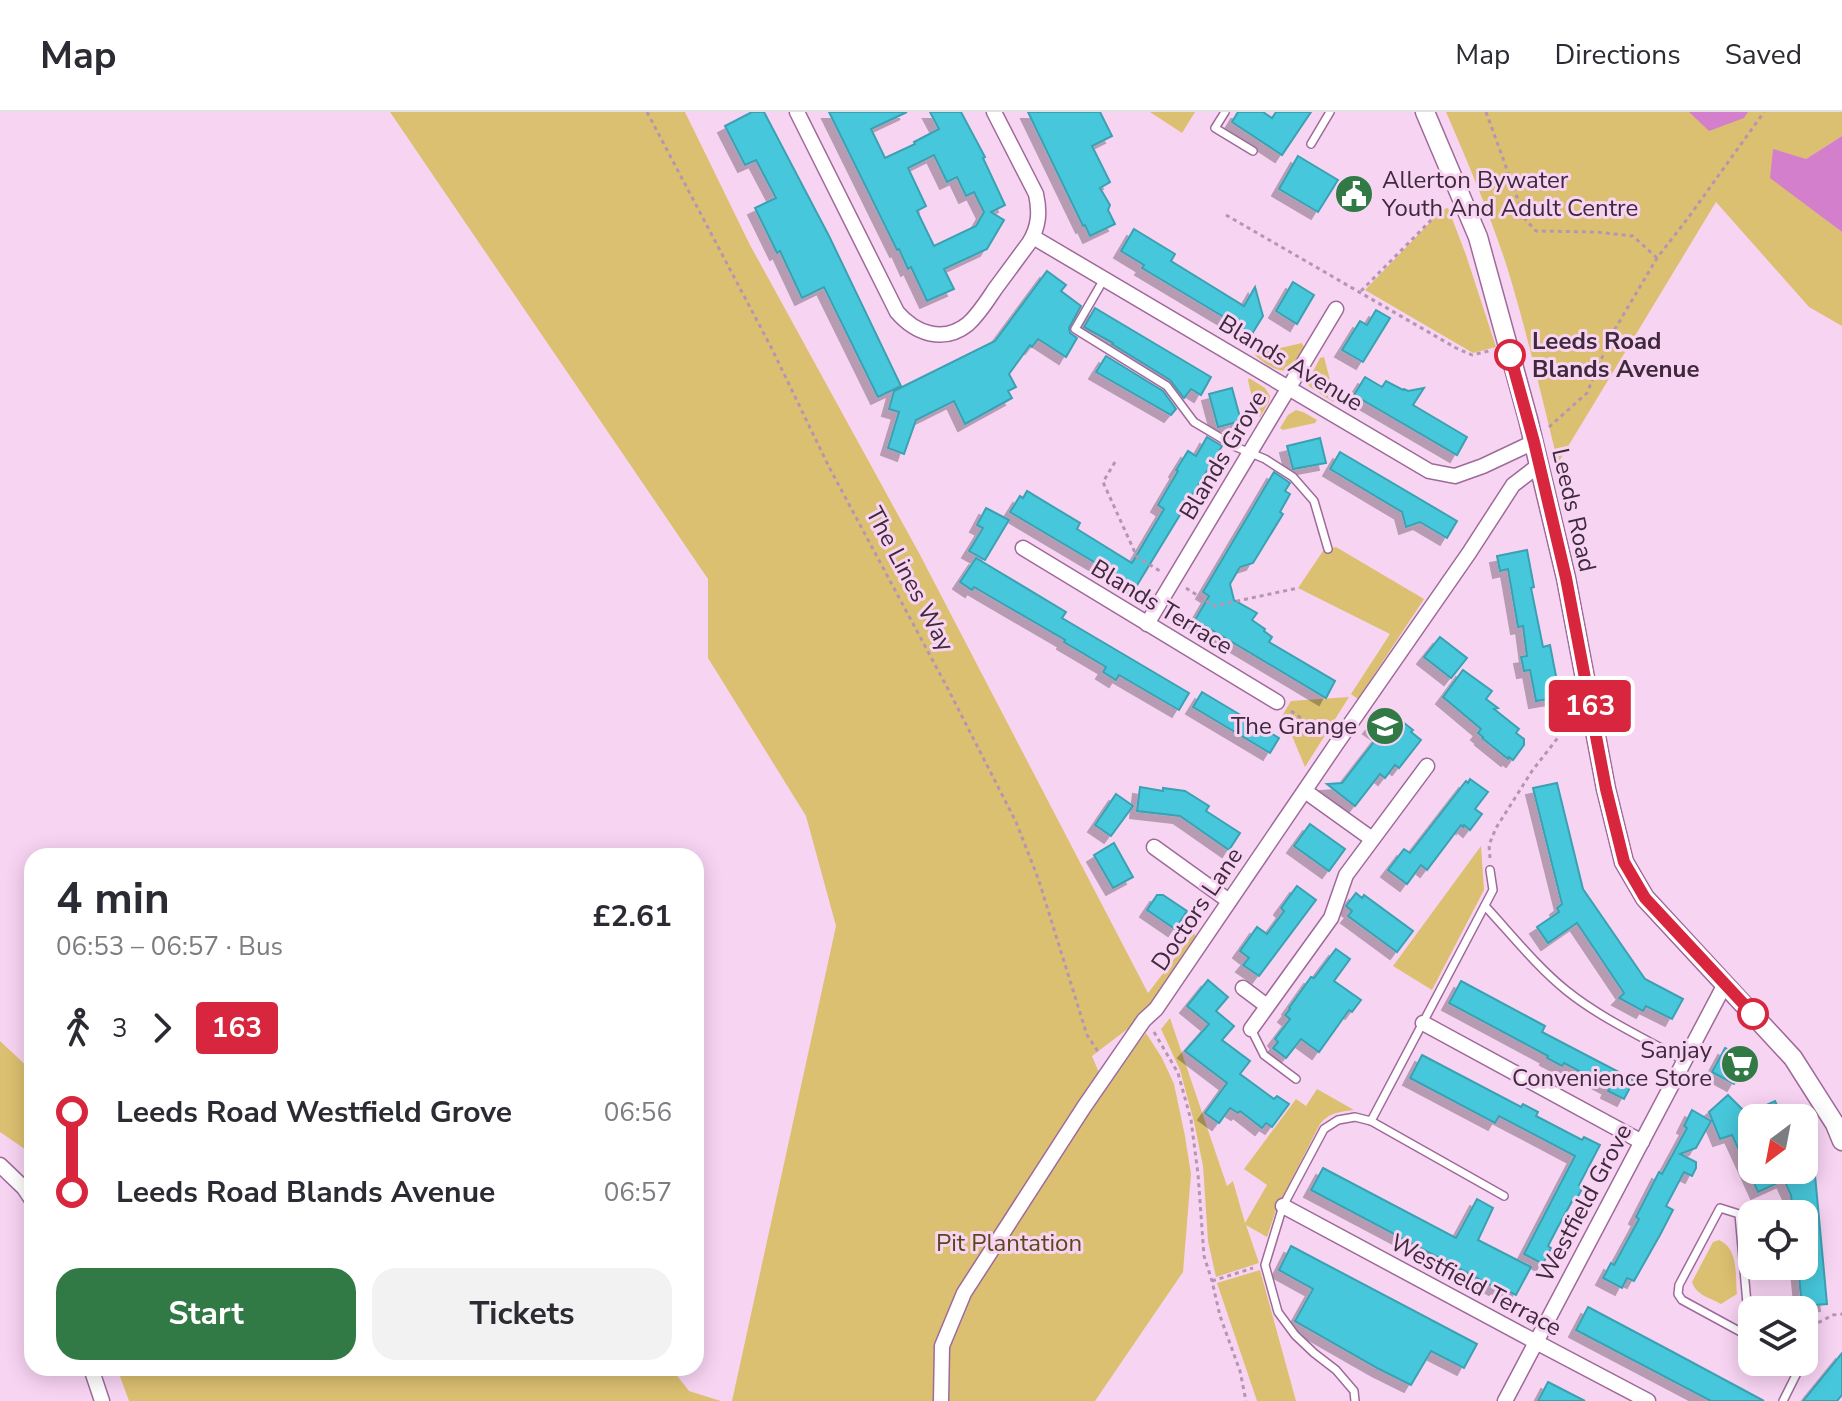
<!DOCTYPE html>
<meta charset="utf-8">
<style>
:root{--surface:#fff;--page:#f2f2f3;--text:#2b2b33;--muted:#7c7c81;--line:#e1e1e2;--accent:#317945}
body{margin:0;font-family:"Nunito Sans",sans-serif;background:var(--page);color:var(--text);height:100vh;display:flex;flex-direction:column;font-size:30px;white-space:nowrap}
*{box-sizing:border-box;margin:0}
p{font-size:26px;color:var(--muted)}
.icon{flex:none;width:44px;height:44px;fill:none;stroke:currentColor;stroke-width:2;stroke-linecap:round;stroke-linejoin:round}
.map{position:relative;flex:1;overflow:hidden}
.details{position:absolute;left:24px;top:736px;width:680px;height:528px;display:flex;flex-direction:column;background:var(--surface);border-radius:24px;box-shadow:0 4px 20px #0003}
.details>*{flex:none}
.badge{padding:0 16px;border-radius:6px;font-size:28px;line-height:52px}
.needle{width:52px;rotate:212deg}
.buttons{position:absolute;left:1738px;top:992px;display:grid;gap:16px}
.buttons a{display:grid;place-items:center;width:80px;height:80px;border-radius:16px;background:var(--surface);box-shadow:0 4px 20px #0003;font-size:40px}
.map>.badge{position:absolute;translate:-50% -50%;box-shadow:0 0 0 4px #fff}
.legs{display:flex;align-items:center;gap:12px;height:88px;padding:0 32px;font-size:26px}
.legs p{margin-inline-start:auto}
.head{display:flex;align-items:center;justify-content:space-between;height:136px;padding:0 32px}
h1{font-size:44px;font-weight:700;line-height:60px}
.cta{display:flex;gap:16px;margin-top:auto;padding:16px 32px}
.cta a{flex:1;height:92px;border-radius:24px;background:var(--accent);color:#fff;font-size:32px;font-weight:700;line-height:92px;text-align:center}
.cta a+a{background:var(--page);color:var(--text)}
ul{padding:0 32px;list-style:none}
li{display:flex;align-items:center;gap:28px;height:80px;font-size:30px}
li i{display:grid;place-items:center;width:12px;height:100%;margin:0 10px;background:currentColor}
li i::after{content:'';width:20px;height:20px;margin:-10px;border:6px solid;border-radius:50%;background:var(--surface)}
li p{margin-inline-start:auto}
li:first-child i{background:linear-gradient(#0000 50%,currentColor 0)}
li:last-child i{background:linear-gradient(currentColor 50%,#0000 0)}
header{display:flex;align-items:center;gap:48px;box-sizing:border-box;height:112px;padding:0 40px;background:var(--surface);border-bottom:2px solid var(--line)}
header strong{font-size:38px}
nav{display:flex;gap:44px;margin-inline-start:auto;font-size:28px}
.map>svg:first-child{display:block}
.green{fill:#dcc071}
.water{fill:#d37fcb}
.building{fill:#47c7db;stroke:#3ba1b2;stroke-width:2;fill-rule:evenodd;filter:url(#shadow)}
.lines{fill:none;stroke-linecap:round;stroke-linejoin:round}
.service-casing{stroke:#9f6a9a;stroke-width:10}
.minor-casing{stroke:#9f6a9a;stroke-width:17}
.tertiary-casing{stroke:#9f6a9a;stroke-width:21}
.path{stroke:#b596b1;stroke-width:3;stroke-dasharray:4 4;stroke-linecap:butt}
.service{stroke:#fff;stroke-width:7}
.minor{stroke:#fff;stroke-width:14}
.tertiary{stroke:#fff;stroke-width:18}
.line-1-casing{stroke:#fff;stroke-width:18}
.line-1{stroke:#d7263d;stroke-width:12}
.stop-1-dot{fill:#fff;stroke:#d7263d;stroke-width:4}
.labels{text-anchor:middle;stroke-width:6;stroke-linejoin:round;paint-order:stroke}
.poi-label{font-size:24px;fill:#3f293d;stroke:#f8d4f3;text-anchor:end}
.stop-label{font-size:24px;font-weight:bold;fill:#3f293d;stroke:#f8d4f3;text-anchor:start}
.street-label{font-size:24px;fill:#3f293d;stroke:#f8d4f3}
.park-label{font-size:24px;fill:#594818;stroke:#f8d4f3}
</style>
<header>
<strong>Map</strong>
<nav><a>Map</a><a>Directions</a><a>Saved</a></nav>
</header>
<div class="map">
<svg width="1842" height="1289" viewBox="0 0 1842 1289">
<defs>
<filter id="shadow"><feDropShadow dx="-7" dy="7" stdDeviation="0" flood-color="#0004"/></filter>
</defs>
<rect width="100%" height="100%" fill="#f8d4f3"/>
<g class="green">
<path d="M390,0H685L750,133L919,441L1148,881L1194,821L1198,828L1142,906L1092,944L1100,963L1103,977L1146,921L1162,946L1174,972L1185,1024L1191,1062L1183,1160L1095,1289H732L836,814L806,704L708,546V467Z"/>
<path d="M1150,0H1195L1182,21Z"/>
<path d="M1446,0H1842V24L1806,47L1770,65L1842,120V214L1809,195L1716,90L1558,351C1542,286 1527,220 1507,155C1490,102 1468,51 1446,0Z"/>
<path d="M1448,96L1466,143L1496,235L1473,241L1365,178L1443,97Z"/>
<path d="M1302,231L1304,235C1300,242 1296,253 1289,257C1279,263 1261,249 1254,242Z"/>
<path d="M1324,245L1335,287L1333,290L1310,275L1307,271L1320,246Z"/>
<path d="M1249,266L1265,276L1270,284L1269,290L1260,305L1256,303L1248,268Z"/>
<path d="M1296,298L1303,300L1317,308L1315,311L1283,318L1280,316L1288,303Z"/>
<path d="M1336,435L1424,487L1358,587L1351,582L1390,522L1298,476L1323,439Z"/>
<path d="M1349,585L1305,655L1287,612L1280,607L1291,589Z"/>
<path d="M1481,734L1484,778L1432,878L1393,854Z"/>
<path d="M1170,906L1227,1074L1233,1069L1245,1111L1267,1073L1244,1057L1296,987L1306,994L1317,977L1354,998C1340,1000 1330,1000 1320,1012L1276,1098L1267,1125L1246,1113L1259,1151L1216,1165L1208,1129L1203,1054L1194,1010L1180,958L1161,917Z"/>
<path d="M0,929L32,959V1042L0,1020Z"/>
<path d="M1719,1128C1739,1137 1735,1163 1737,1182L1721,1192C1710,1186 1696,1183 1692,1170L1713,1130Z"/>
<path d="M1260,1158L1296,1289H1257L1217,1171Z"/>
<path d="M117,1256H671L689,1279L721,1289H129Z"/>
</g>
<g class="water">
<path d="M1689,0H1748L1744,6L1709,19Z"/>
<path d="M1842,24V120L1770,66L1773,37L1806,47Z"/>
</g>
<g class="building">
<path d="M752,0H764L829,124L901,274L878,285L824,175L802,186L780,139L777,141L755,96L776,86L756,48L745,53L725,14Z"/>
<path d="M829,0H907L871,17L885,46L915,32L914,30L939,17L930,0H961L985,45L983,46L1005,93L991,100L1004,108L987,137L944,157L954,177L927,189L911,155L908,157L899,137L897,138ZM934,43L947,70L957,65L966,84L974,80L984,100L976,114L934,134L917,99L926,94L908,56Z"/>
<path d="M1028,0H1100L1112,24L1092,34L1110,70L1100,76L1110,93L1108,98L1115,112L1090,124L1085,113L1083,114Z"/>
<path d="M1238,0H1263L1272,6L1276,0H1311L1282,43L1232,10Z"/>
<path d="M1298,44L1338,68L1318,100L1279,77Z"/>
<path d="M1134,117L1175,142L1171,149L1244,194L1255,175L1263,204L1252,222L1142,156L1144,153L1121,139Z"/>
<path d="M1047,159L1066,173L1061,179L1081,194L1069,216L1070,221L1077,226L1066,245L1038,227L1032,235L1030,233L1009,262L1016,275L1008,279L1012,286L965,312L954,289L916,308L904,342L888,336L899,300L889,297L894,279L995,229Z"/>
<path d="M1293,170L1314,183L1297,212L1276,199Z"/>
<path d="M1095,196L1211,265L1201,283L1191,277L1184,286L1170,268L1112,232L1113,231L1084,215Z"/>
<path d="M1376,198L1390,206L1363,250L1342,238L1360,209L1367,213Z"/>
<path d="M1106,244L1163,279L1176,297L1171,303L1096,260Z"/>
<path d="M1365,265L1382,275L1386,269L1403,278L1404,277L1408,279L1424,276L1413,293L1467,325L1457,343L1354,283Z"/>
<path d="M1232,276L1241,309L1218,315L1209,282Z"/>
<path d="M1207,325L1222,334L1136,475L1010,400L1020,384L1023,386L1027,379L1080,411L1077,417L1132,451L1164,397L1158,393L1178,359L1176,358L1188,339L1196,344Z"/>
<path d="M1320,326L1326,351L1293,357L1287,334Z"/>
<path d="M1340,340L1457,409L1447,426L1420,410L1406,415L1402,400L1330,357Z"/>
<path d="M1274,360L1290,371L1285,379L1290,382L1280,400L1283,402L1253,451L1240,455L1230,472L1234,488L1257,501L1252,508L1265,517L1264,519L1272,525L1269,530L1335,569L1326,586L1195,508L1209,484L1203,480Z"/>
<path d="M986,396L1009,408L985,448L969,439L983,416L977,413Z"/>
<path d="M1527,438L1534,475L1531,476L1543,535L1550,533L1560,585L1536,589L1530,558L1524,559L1521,545L1527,544L1523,514L1518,515L1508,457L1500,459L1497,444Z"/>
<path d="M976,446L1066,500L1062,506L1189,581L1179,598L1119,563L1116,568L1103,560L1106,555L1064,530L1065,528L974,475L972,478L960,470Z"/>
<path d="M1440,525L1467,546L1451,566L1424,545Z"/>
<path d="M1463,558L1492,579L1486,587L1498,596L1494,597L1519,617L1516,621L1524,627V633L1513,648L1509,645L1508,647L1482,626L1483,625L1478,621L1481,617L1443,585Z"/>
<path d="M1202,580L1279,626L1270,641L1193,595Z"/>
<path d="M1383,598L1392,606L1394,603L1413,618L1411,620L1421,628L1399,656L1395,653L1385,666L1380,662L1355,694L1327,672L1342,671L1380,622L1370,615Z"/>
<path d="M1470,667L1488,680L1475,697L1482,702L1470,718L1464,713L1463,715L1461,713L1427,758L1421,753L1407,772L1388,758L1404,737L1410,741L1466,669L1468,671Z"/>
<path d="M1557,671L1583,777L1645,867L1683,887L1672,907L1646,894L1643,899L1619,886L1624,881L1577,811L1548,831L1537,815L1559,800L1557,796L1562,792L1533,676Z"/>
<path d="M1140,675L1163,679V676L1185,679L1209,694L1206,699L1240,721L1229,738L1180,704L1137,699Z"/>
<path d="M1116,682L1133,694L1111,724L1095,713Z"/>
<path d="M1310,712L1345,737L1329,759L1294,734Z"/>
<path d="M1114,731L1133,765L1113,776L1094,743Z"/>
<path d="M1297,774L1316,788L1259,864L1243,853L1249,846L1240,839L1257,815L1267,822L1284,799L1281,796Z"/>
<path d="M1356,781L1362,786L1364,783L1413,819L1397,840L1348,804L1352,799L1346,794Z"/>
<path d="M1157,783H1163L1187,799L1175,817L1147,798Z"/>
<path d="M1336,837L1350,847L1334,869L1361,888L1352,900L1349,898L1319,940L1301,927L1286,946L1273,936L1278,930L1275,927L1290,907L1285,903L1290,897L1289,896L1311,865L1314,866Z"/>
<path d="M1208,868L1228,885L1216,899L1234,914L1222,928L1250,949L1240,962L1274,987L1277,984L1289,992L1272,1015L1266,1011L1262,1016L1240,999L1238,1001L1230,996L1219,1011L1205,1001L1227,971L1185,939L1209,912L1187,894Z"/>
<path d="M1461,869L1545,914L1542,920L1634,968L1624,987L1608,979L1610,975L1564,951L1562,954L1547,946L1548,944L1449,891Z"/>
<path d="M1725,936L1748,948L1734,972L1712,960Z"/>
<path d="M1422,943L1521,995L1523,992L1538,1000L1536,1004L1582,1028L1584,1025L1600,1033L1579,1073L1583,1075L1575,1090L1572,1089L1560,1111L1548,1134L1551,1136L1543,1152L1524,1142L1575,1044L1499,1004L1495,1011L1410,966Z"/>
<path d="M1728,983L1747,1002L1775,989L1783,1006H1750L1752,1008V1058H1807L1810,1064L1815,1063L1827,1192L1802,1194L1798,1154H1804V1102H1793L1791,1083L1784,1068L1758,1080L1732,1023L1720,1027L1709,1000Z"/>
<path d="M1692,998L1711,1009L1696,1036L1680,1042L1696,1050V1056L1692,1064L1684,1060L1666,1094L1673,1098L1660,1123L1634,1169L1627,1166L1622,1176L1603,1166L1611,1151L1614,1153L1639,1107L1636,1105L1659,1060L1662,1062L1687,1016L1684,1014Z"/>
<path d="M1323,1056L1456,1126L1477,1087L1493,1096L1478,1128L1531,1155L1516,1183L1498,1174L1496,1176L1311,1078Z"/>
<path d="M1291,1134L1477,1232L1464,1256L1431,1239L1411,1273L1379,1257L1295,1209L1313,1177L1279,1158Z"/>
<path d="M1588,1195L1671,1239L1764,1289H1711L1576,1218Z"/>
<path d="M1842,1241V1283L1837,1289H1803Z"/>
<path d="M1548,1270L1585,1289H1538Z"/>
</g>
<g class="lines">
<defs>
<g id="service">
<path d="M1225,0L1215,16L1253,39"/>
<path d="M1311,32L1330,0"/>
<path d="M1104,167L1075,217L1167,274L1194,310L1236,335L1265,347L1293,365L1314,389L1328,437"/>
<path d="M1485,794C1511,822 1537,855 1567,879C1602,907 1646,927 1685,949"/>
<path d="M1251,917L1264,943L1296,967"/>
<path d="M1371,1009L1493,778L1490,758"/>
<path d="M1750,1225L1739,1102L1720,1096L1679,1173L1678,1182L1682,1188L1750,1225L1752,1226"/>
<path d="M1355,1289L1354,1279L1336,1258L1314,1241L1295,1223L1278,1200L1265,1153L1283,1094L1324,1017L1338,1008L1355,1005L1371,1009L1504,1084"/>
<path d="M1783,1289L1798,1259L1796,1250"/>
</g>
<g id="minor">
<path d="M797,0L897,200C915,221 943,232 968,212C979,202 987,189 995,177C1006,162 1017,147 1029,131C1039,115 1040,100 1036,82L994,0"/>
<path d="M1033,125L1429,359L1455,364L1483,354L1534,330"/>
<path d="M1023,436L1277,590"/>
<path d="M1147,512L1336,197"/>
<path d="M1305,679L1372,727"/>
<path d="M1154,735L1229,789"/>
<path d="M1243,876L1267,894"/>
<path d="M1423,911L1642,1030"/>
<path d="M1251,917L1331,806L1346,763L1427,654"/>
<path d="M0,1053L24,1076L32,1088"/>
<path d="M1283,1094L1536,1230L1648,1289"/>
<path d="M91,1256L102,1289"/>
<path d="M941,1289L942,1234L964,1181L1084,995L1144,908L1156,897L1337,631L1469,441L1513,373L1539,353"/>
<path d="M1505,1289L1725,872"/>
</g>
<path id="tertiary" d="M1425,0L1478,125L1528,307L1566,466L1606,677L1624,750L1645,786L1793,946L1835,1012L1842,1029"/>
</defs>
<use href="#service" class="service-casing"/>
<use href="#minor" class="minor-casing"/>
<use href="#tertiary" class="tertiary-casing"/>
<g class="path">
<path d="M647,0L772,237L829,355L948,577L1016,710L1038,766L1087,923L1097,938H1102"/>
<path d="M1486,0L1525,107L1536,119L1596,120L1633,124L1657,146"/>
<path d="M1226,103L1456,236L1472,243L1489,239"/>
<path d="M1361,179L1445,94"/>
<path d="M1549,315L1587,281L1612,222L1657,146L1688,106L1764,0"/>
<path d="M1115,350L1103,370L1137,445L1160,459"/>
<path d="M1186,476L1214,494L1298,476"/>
<path d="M1291,599L1324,622"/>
<path d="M1490,746L1489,733L1496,716L1532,659L1574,605"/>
<path d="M1154,920L1178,961L1191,1008L1198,1062L1204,1144L1212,1169L1220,1204L1240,1259L1246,1289"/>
<path d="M1212,1169L1253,1156"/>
<path d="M1804,1218L1833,1203L1842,1202"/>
</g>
<use href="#service" class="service"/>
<use href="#minor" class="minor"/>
<use href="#tertiary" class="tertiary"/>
</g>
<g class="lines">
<defs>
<path id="line-1" d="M1510,243L1534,330L1566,466L1606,677L1624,750L1645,786L1753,902"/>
</defs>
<use href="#line-1" class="line-1-casing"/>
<use href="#line-1" class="line-1"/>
</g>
<defs>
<symbol id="civic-disc" viewBox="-11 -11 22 22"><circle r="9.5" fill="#317945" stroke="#f8d4f3"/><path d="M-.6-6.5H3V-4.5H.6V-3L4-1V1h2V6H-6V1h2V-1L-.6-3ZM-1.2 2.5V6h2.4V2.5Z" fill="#fff"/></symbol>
<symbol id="school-disc" viewBox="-11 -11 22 22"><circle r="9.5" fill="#317945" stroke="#f8d4f3"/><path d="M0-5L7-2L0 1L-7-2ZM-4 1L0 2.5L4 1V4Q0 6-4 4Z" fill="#fff"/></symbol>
<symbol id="supermarket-disc" viewBox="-11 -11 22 22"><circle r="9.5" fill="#317945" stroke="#f8d4f3"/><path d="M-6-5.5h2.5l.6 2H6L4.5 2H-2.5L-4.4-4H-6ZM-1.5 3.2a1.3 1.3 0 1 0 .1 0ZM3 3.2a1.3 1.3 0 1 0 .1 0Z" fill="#fff"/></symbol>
</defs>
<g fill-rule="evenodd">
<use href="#civic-disc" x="1332" y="60" width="44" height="44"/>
<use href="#school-disc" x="1363" y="592" width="44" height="44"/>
<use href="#supermarket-disc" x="1718" y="930" width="44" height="44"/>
</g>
<g class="stop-1-dot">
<circle cx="1510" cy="243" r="14"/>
<circle cx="1753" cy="902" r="14"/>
</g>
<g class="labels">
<g class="poi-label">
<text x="1382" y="76" text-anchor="start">Allerton Bywater<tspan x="1382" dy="28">Youth And Adult Centre</tspan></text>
<text x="1357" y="622">The Grange</text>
<text x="1712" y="946">Sanjay<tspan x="1712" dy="28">Convenience Store</tspan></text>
</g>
<g class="stop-label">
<text x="1532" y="237">Leeds Road<tspan x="1532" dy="28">Blands Avenue</tspan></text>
</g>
<g class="street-label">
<text transform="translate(1291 251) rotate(31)" y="8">Blands Avenue</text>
<text transform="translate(1223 343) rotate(-59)" y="8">Blands Grove</text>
<text transform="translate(1574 398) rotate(77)" y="8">Leeds Road</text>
<text transform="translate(910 467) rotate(62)" y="8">The Lines Way</text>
<text transform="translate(1162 495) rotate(31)" y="8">Blands Terrace</text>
<text transform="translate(1197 797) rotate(-56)" y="8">Doctors Lane</text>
<text transform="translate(1584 1091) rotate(-62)" y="8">Westfield Grove</text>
<text transform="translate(1476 1173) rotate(28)" y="8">Westfield Terrace</text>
</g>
<g class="park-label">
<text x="1009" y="1139">Pit Plantation</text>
</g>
</g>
</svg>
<div class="buttons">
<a><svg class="needle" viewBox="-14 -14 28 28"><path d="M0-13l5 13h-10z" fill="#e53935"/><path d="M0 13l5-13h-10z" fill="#7c7c81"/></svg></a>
<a><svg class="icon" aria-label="locate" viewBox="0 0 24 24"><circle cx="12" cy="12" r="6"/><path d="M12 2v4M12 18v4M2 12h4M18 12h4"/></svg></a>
<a><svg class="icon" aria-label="layers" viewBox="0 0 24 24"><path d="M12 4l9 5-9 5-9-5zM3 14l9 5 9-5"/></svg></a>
</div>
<b class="badge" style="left:1590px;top:594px;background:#d7263d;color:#fff">163</b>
<section class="details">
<div class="head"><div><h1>4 min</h1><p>06:53 – 06:57 · Bus</p></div><b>£2.61</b></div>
<div class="legs"><svg class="icon" aria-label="walk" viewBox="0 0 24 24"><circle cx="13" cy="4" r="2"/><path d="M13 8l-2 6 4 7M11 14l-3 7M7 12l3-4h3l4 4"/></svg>3<svg class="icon" aria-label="forward" viewBox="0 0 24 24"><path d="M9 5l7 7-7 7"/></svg><b class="badge" style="background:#d7263d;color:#fff">163</b></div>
<ul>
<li><i style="color:#d7263d"></i><b>Leeds Road Westfield Grove</b><p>06:56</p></li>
<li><i style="color:#d7263d"></i><b>Leeds Road Blands Avenue</b><p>06:57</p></li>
</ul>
<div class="cta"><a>Start</a><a>Tickets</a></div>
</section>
</div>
